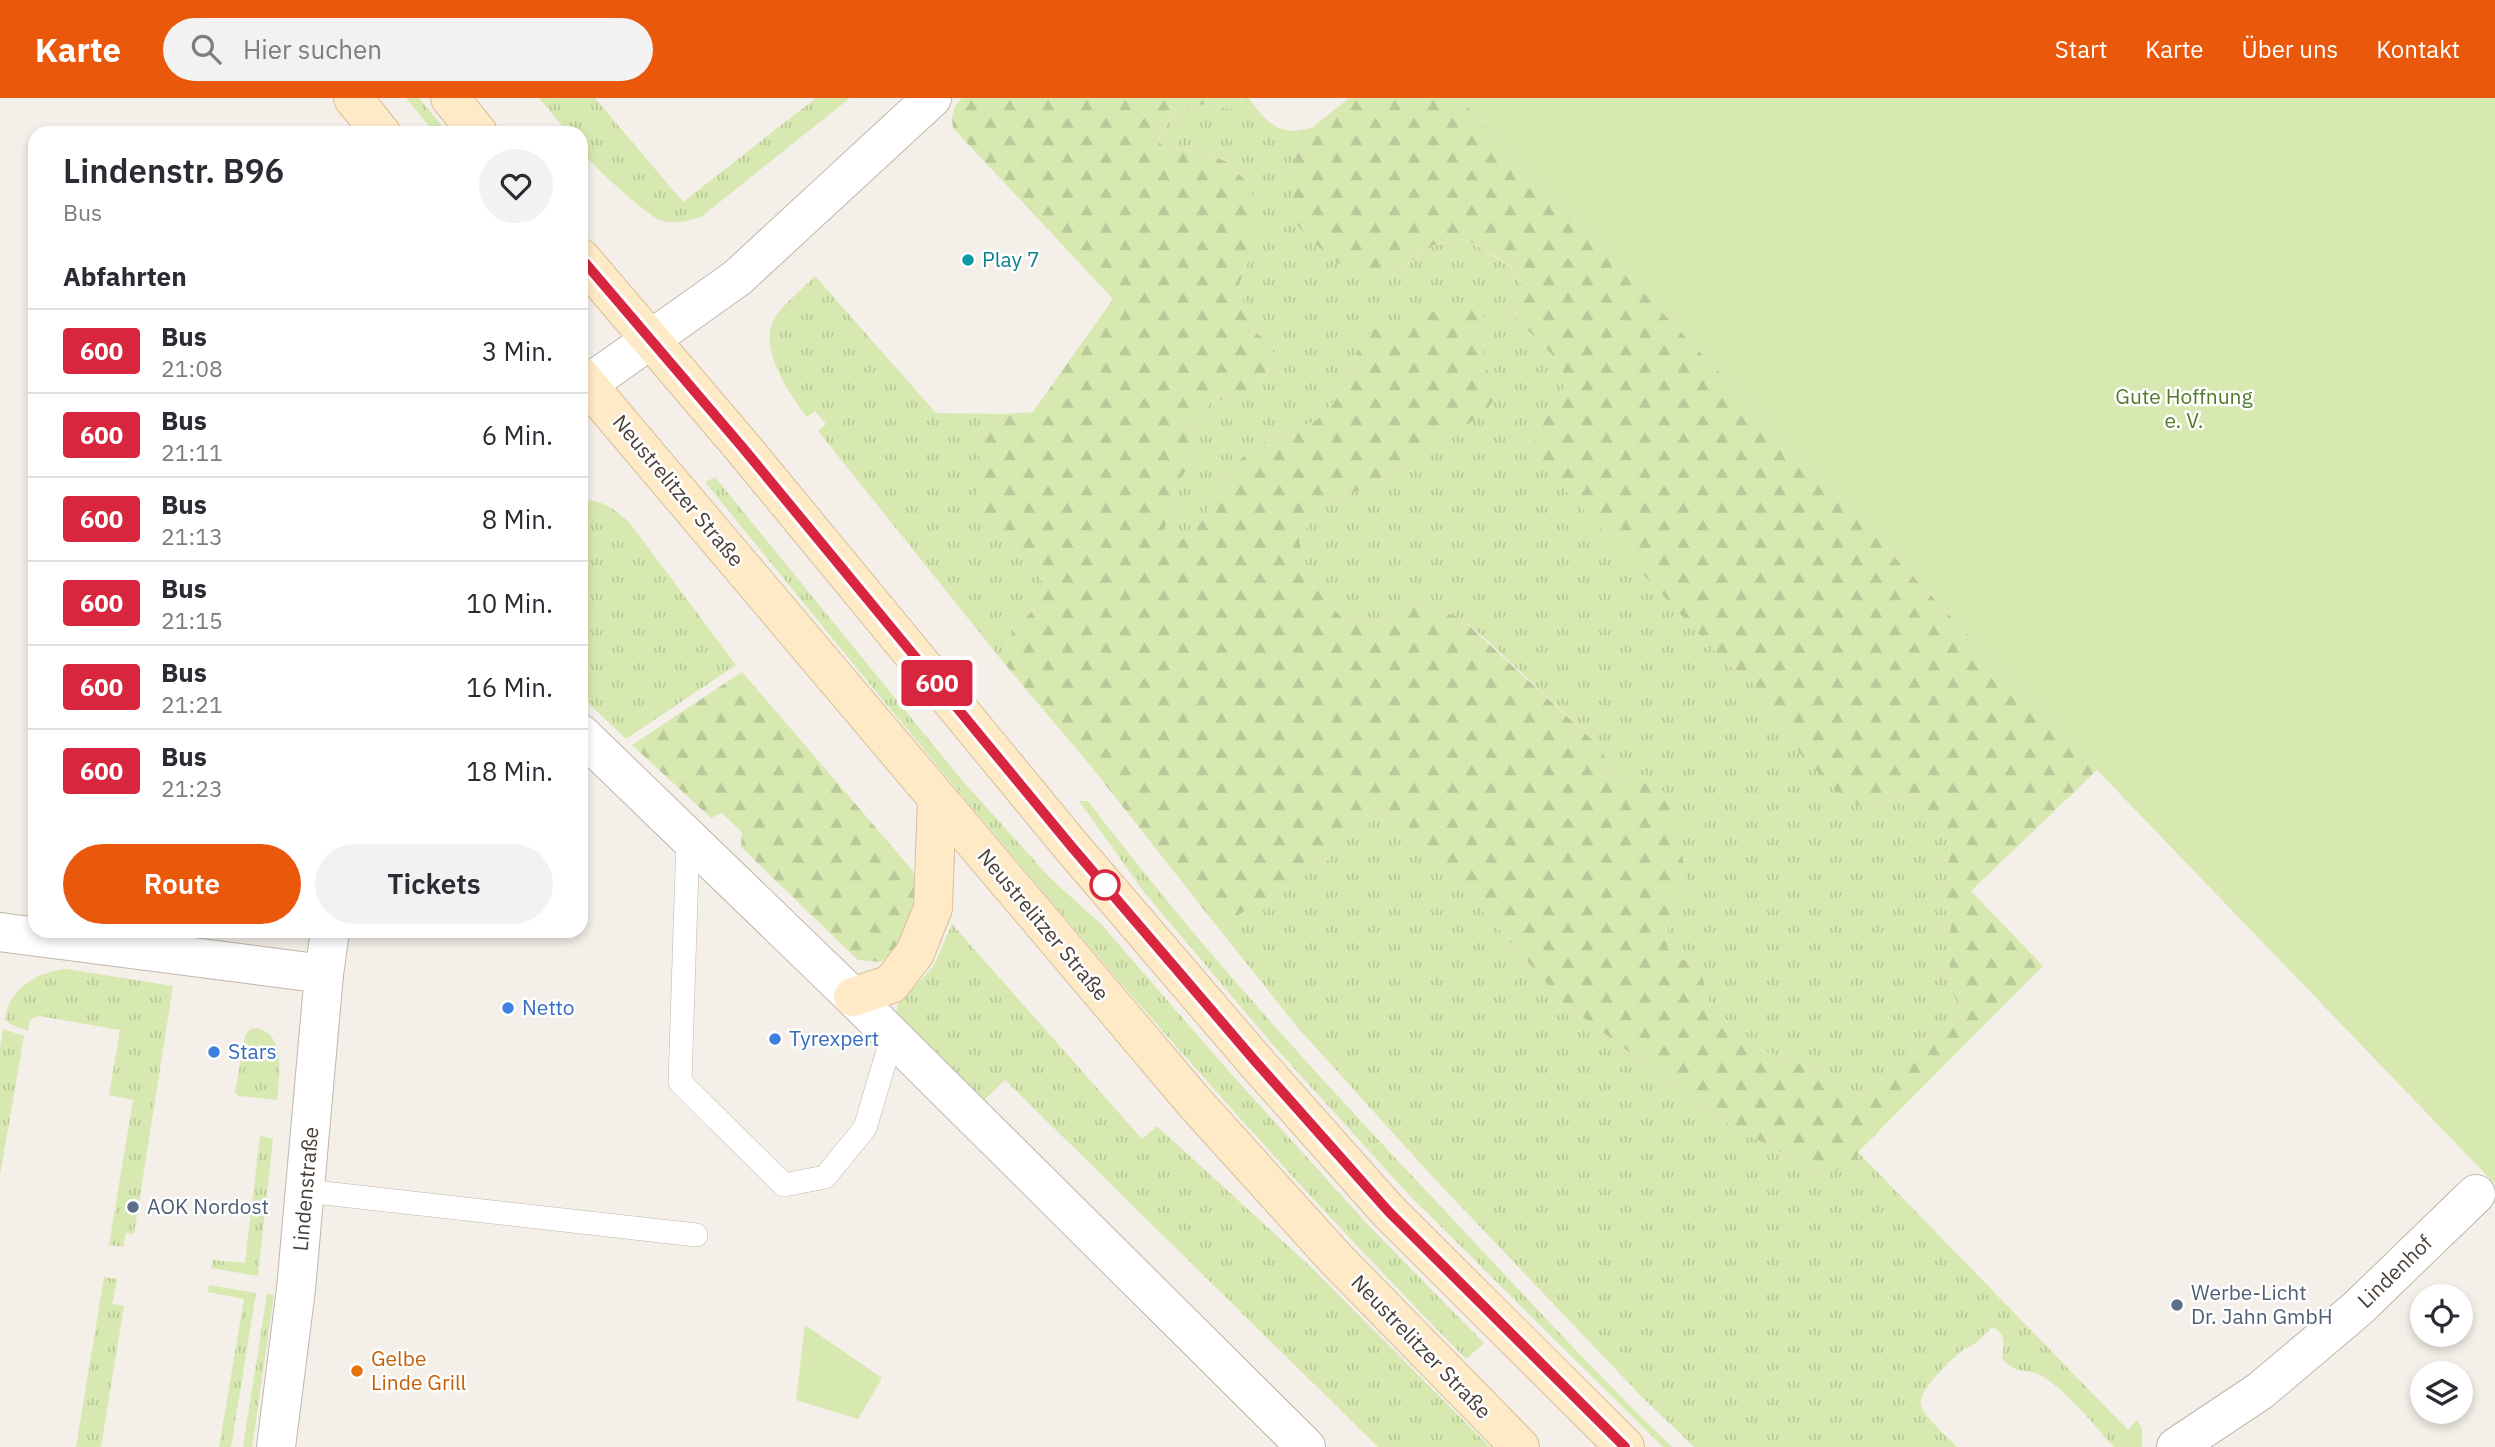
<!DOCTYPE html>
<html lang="de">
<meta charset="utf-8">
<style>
:root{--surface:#fff;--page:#f2f2f3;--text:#2b2b33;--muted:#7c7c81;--line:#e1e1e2;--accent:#ea580c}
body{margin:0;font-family:"IBM Plex Sans",sans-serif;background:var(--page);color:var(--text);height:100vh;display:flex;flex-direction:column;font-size:26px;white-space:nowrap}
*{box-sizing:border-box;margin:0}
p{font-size:23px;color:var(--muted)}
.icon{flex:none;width:38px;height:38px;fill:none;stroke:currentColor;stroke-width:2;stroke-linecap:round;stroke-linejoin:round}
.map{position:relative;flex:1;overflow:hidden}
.drawer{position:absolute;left:28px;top:28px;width:560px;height:812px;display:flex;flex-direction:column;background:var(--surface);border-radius:21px;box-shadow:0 4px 10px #0003}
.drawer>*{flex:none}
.badge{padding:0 14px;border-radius:5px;font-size:24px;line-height:46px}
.buttons{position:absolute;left:2410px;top:1186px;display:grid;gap:14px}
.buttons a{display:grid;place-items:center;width:63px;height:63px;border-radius:50%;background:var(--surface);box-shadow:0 4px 10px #0003;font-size:35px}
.map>.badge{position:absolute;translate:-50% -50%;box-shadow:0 0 0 4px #fff}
h2{padding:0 35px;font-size:26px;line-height:63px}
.round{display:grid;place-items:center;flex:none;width:74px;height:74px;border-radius:37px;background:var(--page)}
.summary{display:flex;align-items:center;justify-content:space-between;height:119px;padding:0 35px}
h1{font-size:33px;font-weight:600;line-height:52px}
.primary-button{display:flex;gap:14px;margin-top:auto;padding:14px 35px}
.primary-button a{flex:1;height:80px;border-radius:42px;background:var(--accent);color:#fff;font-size:28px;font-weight:600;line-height:80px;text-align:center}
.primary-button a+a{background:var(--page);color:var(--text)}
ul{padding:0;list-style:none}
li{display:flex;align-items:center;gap:21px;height:84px;padding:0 35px;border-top:2px solid var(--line)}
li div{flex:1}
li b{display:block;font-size:26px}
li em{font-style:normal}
li .badge{min-width:77px;font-weight:700;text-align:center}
header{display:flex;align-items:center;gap:42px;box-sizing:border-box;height:98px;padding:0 35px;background:var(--accent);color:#fff}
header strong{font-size:33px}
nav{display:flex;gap:38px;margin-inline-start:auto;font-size:24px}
.search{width:490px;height:63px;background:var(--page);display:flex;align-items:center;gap:18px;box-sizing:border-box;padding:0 24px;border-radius:38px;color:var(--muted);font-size:26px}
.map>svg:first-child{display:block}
.grass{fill:url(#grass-tufts)}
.forest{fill:url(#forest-firs)}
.green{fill:#d7e9b1}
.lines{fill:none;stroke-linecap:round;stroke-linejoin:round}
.service-casing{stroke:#c0b6ab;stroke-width:24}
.minor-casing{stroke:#c0b6ab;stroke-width:40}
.secondary-casing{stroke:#d8bf9a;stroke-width:40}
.service{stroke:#fff;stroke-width:23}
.minor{stroke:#fff;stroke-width:38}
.secondary{stroke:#ffeac7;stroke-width:38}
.line-casing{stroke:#fff;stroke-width:16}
.line{stroke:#d7263d;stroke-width:10}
.culture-dot{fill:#0f9aa8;stroke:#fff;stroke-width:2.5}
.stop-dot{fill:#fff;stroke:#d7263d;stroke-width:3.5}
.shop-dot{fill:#3f7fe0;stroke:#fff;stroke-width:2.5}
.service-dot{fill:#5c6f8a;stroke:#fff;stroke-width:2.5}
.food-dot{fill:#e8710a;stroke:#fff;stroke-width:2.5}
.labels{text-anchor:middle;stroke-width:5;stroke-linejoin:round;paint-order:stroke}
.culture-label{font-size:21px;fill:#0d838f;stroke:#fff;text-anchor:start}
.park-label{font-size:21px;fill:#527b29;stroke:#fff}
.street-label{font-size:21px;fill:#483f37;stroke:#fff}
.shop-label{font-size:21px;fill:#366cbe;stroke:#fff;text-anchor:start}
.service-label{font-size:21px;fill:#4e5e75;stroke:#fff;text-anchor:start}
.food-label{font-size:21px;fill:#c56008;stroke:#fff;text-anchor:start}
</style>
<header>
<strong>Karte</strong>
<div class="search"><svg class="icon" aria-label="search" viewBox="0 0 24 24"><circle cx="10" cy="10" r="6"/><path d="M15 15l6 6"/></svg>Hier suchen</div>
<nav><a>Start</a><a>Karte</a><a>Über uns</a><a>Kontakt</a></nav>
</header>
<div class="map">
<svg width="2495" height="1349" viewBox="0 0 2495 1349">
<defs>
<pattern id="grass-tufts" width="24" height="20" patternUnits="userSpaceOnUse" patternTransform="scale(1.75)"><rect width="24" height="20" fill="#d7e9b1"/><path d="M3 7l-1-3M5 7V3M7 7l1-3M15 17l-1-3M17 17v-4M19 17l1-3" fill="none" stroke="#bac999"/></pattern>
<pattern id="forest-firs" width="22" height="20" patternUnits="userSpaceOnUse" patternTransform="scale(1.75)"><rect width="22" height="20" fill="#d7e9b1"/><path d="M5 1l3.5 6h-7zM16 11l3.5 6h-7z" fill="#bac999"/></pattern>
</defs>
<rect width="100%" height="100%" fill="#f4efe8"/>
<g class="grass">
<path d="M406,0H419L448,35H435Z"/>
<path d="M539,0H595L683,104L816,0H850L701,119C688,123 672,128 658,121C645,115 587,64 581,51C580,47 581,40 581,35H568Z"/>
<path d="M1242,0H1249C1267,26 1281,40 1313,29L1298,50L1292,74L1384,183L1435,147L1466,141L1511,169L1522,188L1514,207L1515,219L1563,268V292L1542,316L1725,564L1755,586L1800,656L1863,710L1906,698L1932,715L1950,748L1945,801L1951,822L1949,849L1951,891L1962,915L1926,937L1902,966L1861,997L1812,970L1764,953L1711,910L1701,874L1667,850L1668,819L1686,784L1629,683L1611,677L1602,651L1487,542L1461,520L1413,504L1374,525L1342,520L1312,486L1299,443L1318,409L1375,386L1407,362L1482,262L1488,222L1360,245L1348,287L1317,322L1257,347L1237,364L1192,438L1177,443L1163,437L1176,388L1199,353L1196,327L1210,305C1246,295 1258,294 1275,259L1270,245L1251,231L1239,187L1251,155L1249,86L1227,64L1198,51L1168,53L1158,43C1169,15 1185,11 1212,4L1222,10L1241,3Z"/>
<path d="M815,178L936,315L1006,316L981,341L982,412L1046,487L1035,509L1006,543L1003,564L818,333L826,326L815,313L807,319C790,297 759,252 773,223C782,206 802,192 815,178Z"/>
<path d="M715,379L961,681L1050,780L1101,826L1232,977L1371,1130L1484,1245L1466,1261C1194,985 949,684 705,384Z"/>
<path d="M581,402C602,401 614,411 629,424L736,567L626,641L581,598Z"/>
<path d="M1079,703H1088C1199,849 1323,984 1449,1117C1522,1195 1595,1275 1672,1349H1663L1409,1097L1273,947L1144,794Z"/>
<path d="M1383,712L1401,720L1565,906L1717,1020L1823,1077L1858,1054L2128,1332L2137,1322L2142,1330V1349H2114C2093,1326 2071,1297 2045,1280C2027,1268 2019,1279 2002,1261C2004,1247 2007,1237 1993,1229C1986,1233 1984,1239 1977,1244C1973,1248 1967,1249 1963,1252C1952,1260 1917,1294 1921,1307C1924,1319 1948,1339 1957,1349H1694L1639,1296L1431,1077L1298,930L1212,822L1230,821L1327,762L1365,718Z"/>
<path d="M952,826L1142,1041L1157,1028L1312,1170L1490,1349H1378L1005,982L982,1004L896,915L898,906L933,869Z"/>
<path d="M67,871L173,888L134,1136L126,1135L123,1149L109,1147L133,1002L109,997L120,932L39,918L30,922L28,933L10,926L5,921C9,890 39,873 67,871Z"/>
<path d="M257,930C287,937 279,980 277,1002L239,998L235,994L245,938L250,931Z"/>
<path d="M3,931L24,938L0,1077V950Z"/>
<path d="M260,1038L273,1041L258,1178L211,1170L213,1162L245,1165Z"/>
<path d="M104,1179L117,1181L112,1206L124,1208L101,1349H76Z"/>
<path d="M209,1187L256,1195L231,1349H219L244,1201L208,1194Z"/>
<path d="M267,1196L274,1197L252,1349H243Z"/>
</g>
<g class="forest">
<path d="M962,0H1242L1233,11L1222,10L1212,4C1185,11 1168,15 1158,43L1168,53L1197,51L1227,64L1249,86L1257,112L1251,155L1239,187L1251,231L1270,245L1275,259C1257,295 1246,295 1210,305L1196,327L1199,353L1176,388L1163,437L1177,443L1192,438L1237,364L1257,347L1317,322L1348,287L1360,245L1372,232L1453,208L1474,211L1488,222L1482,262L1499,294L1484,316L1407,362L1375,386L1318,409L1299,443L1312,486L1342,520L1374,525L1413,504L1461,520L1602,651L1611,677L1629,683L1653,681L1675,706L1686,784L1668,819L1667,850L1701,874L1711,910L1764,953L1812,970L1861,997L1902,966L1926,937L1962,915L1951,891L1949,849L1951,822L1945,801L1950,748L1932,715L1906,698L1863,710L1836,693L1800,656L1755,586L1725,564L1548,374L1534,344L1542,316L1563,292V268L1515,219L1514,207L1522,188L1511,168L1466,141L1434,147L1384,183L1367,181L1330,160L1298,128L1292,108V74L1298,50L1313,29L1349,0H1459L2097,672L1971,793L2043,868L1858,1054L1853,1066L1823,1077L1717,1020L1565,906L1401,720L1383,712L1365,718L1327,762L1230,822H1212L1090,667L1003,564L1006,543L1035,509L1046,487L982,412L976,391L981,341L1006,316L1033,314L1113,201L953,30C951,18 953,9 962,0Z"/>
<path d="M742,574L913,773L916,797L908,827L898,852L880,864L858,862L741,749L742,734L722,715L711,720L632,647Z"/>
</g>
<g class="green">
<path d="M1459,0H2495V1086L2097,672Z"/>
<path d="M805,1227L882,1280L858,1321L796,1302Z"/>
</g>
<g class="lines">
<defs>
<g id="service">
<path d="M688,740L680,984L784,1087L825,1079L865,1030L892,939"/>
<path d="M306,1093L696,1137"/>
</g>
<g id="minor">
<path d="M581,291L737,180L932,0"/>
<path d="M581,636L853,899L1306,1349"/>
<path d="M0,834L324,876"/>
<path d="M276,1349L296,1191L324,876L330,833"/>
<path d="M2176,1349L2260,1293L2357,1211L2476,1096"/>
</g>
<g id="secondary">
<path d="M353,0L381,35"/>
<path d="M450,0L478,35"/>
<path d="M581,160L743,350L1071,748L1255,963L1389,1114L1625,1349"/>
<path d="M581,279L1195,1005L1336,1161L1520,1349"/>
<path d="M853,899L891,886L915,855L933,810L937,700"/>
</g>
</defs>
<use href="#service" class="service-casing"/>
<use href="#minor" class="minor-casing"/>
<use href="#secondary" class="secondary-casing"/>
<use href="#service" class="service"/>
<use href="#minor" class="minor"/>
<use href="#secondary" class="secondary"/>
</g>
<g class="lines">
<defs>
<path id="line" d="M581,160L743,350L1071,748L1255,963L1389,1114L1625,1349"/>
</defs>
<use href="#line" class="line-casing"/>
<use href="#line" class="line"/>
</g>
<circle class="culture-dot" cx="968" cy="162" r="7"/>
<circle class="stop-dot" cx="1105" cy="787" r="14"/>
<g class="shop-dot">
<circle cx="508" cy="910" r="7"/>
<circle cx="775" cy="941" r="7"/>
<circle cx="214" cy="954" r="7"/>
</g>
<g class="service-dot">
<circle cx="133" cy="1109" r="7"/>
<circle cx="2177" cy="1207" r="7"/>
</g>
<circle class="food-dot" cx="357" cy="1273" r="7"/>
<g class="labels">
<g class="culture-label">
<text x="982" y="169">Play 7</text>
</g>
<g class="park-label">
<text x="2184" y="306">Gute Hoffnung<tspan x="2184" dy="24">e. V.</tspan></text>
</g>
<g class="street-label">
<text transform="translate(678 393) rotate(50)" y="7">Neustrelitzer Straße</text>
<text transform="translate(1043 827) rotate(50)" y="7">Neustrelitzer Straße</text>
<text transform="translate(306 1091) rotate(-85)" y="7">Lindenstraße</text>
<text transform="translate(2395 1174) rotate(-44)" y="7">Lindenhof</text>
<text transform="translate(1421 1249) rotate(46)" y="7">Neustrelitzer Straße</text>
</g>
<g class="shop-label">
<text x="522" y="917">Netto</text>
<text x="789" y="948">Tyrexpert</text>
<text x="228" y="961">Stars</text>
</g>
<g class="service-label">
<text x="147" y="1116">AOK Nordost</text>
<text x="2191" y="1202">Werbe-Licht<tspan x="2191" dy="24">Dr. Jahn GmbH</tspan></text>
</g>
<g class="food-label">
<text x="371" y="1268">Gelbe<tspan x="371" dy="24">Linde Grill</tspan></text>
</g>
</g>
</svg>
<div class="buttons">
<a><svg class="icon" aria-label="locate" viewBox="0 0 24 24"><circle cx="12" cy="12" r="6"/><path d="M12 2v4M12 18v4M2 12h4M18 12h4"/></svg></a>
<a><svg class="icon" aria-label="layers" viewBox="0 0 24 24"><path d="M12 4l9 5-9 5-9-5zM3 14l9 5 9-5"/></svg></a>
</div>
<b class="badge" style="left:937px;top:585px;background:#d7263d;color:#fff">600</b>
<section class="drawer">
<div class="summary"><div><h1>Lindenstr. B96</h1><p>Bus</p></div><a class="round"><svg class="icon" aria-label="heart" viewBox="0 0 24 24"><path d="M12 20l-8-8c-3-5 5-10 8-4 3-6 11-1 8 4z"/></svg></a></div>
<h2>Abfahrten</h2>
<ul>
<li><span class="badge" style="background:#d7263d;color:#fff">600</span><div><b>Bus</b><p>21:08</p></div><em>3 Min.</em></li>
<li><span class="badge" style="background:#d7263d;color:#fff">600</span><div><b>Bus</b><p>21:11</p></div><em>6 Min.</em></li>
<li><span class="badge" style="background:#d7263d;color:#fff">600</span><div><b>Bus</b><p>21:13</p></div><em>8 Min.</em></li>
<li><span class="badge" style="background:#d7263d;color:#fff">600</span><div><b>Bus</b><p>21:15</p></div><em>10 Min.</em></li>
<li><span class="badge" style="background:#d7263d;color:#fff">600</span><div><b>Bus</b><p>21:21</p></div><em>16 Min.</em></li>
<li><span class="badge" style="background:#d7263d;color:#fff">600</span><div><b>Bus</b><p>21:23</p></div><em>18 Min.</em></li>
</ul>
<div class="primary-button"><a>Route</a><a>Tickets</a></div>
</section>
</div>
